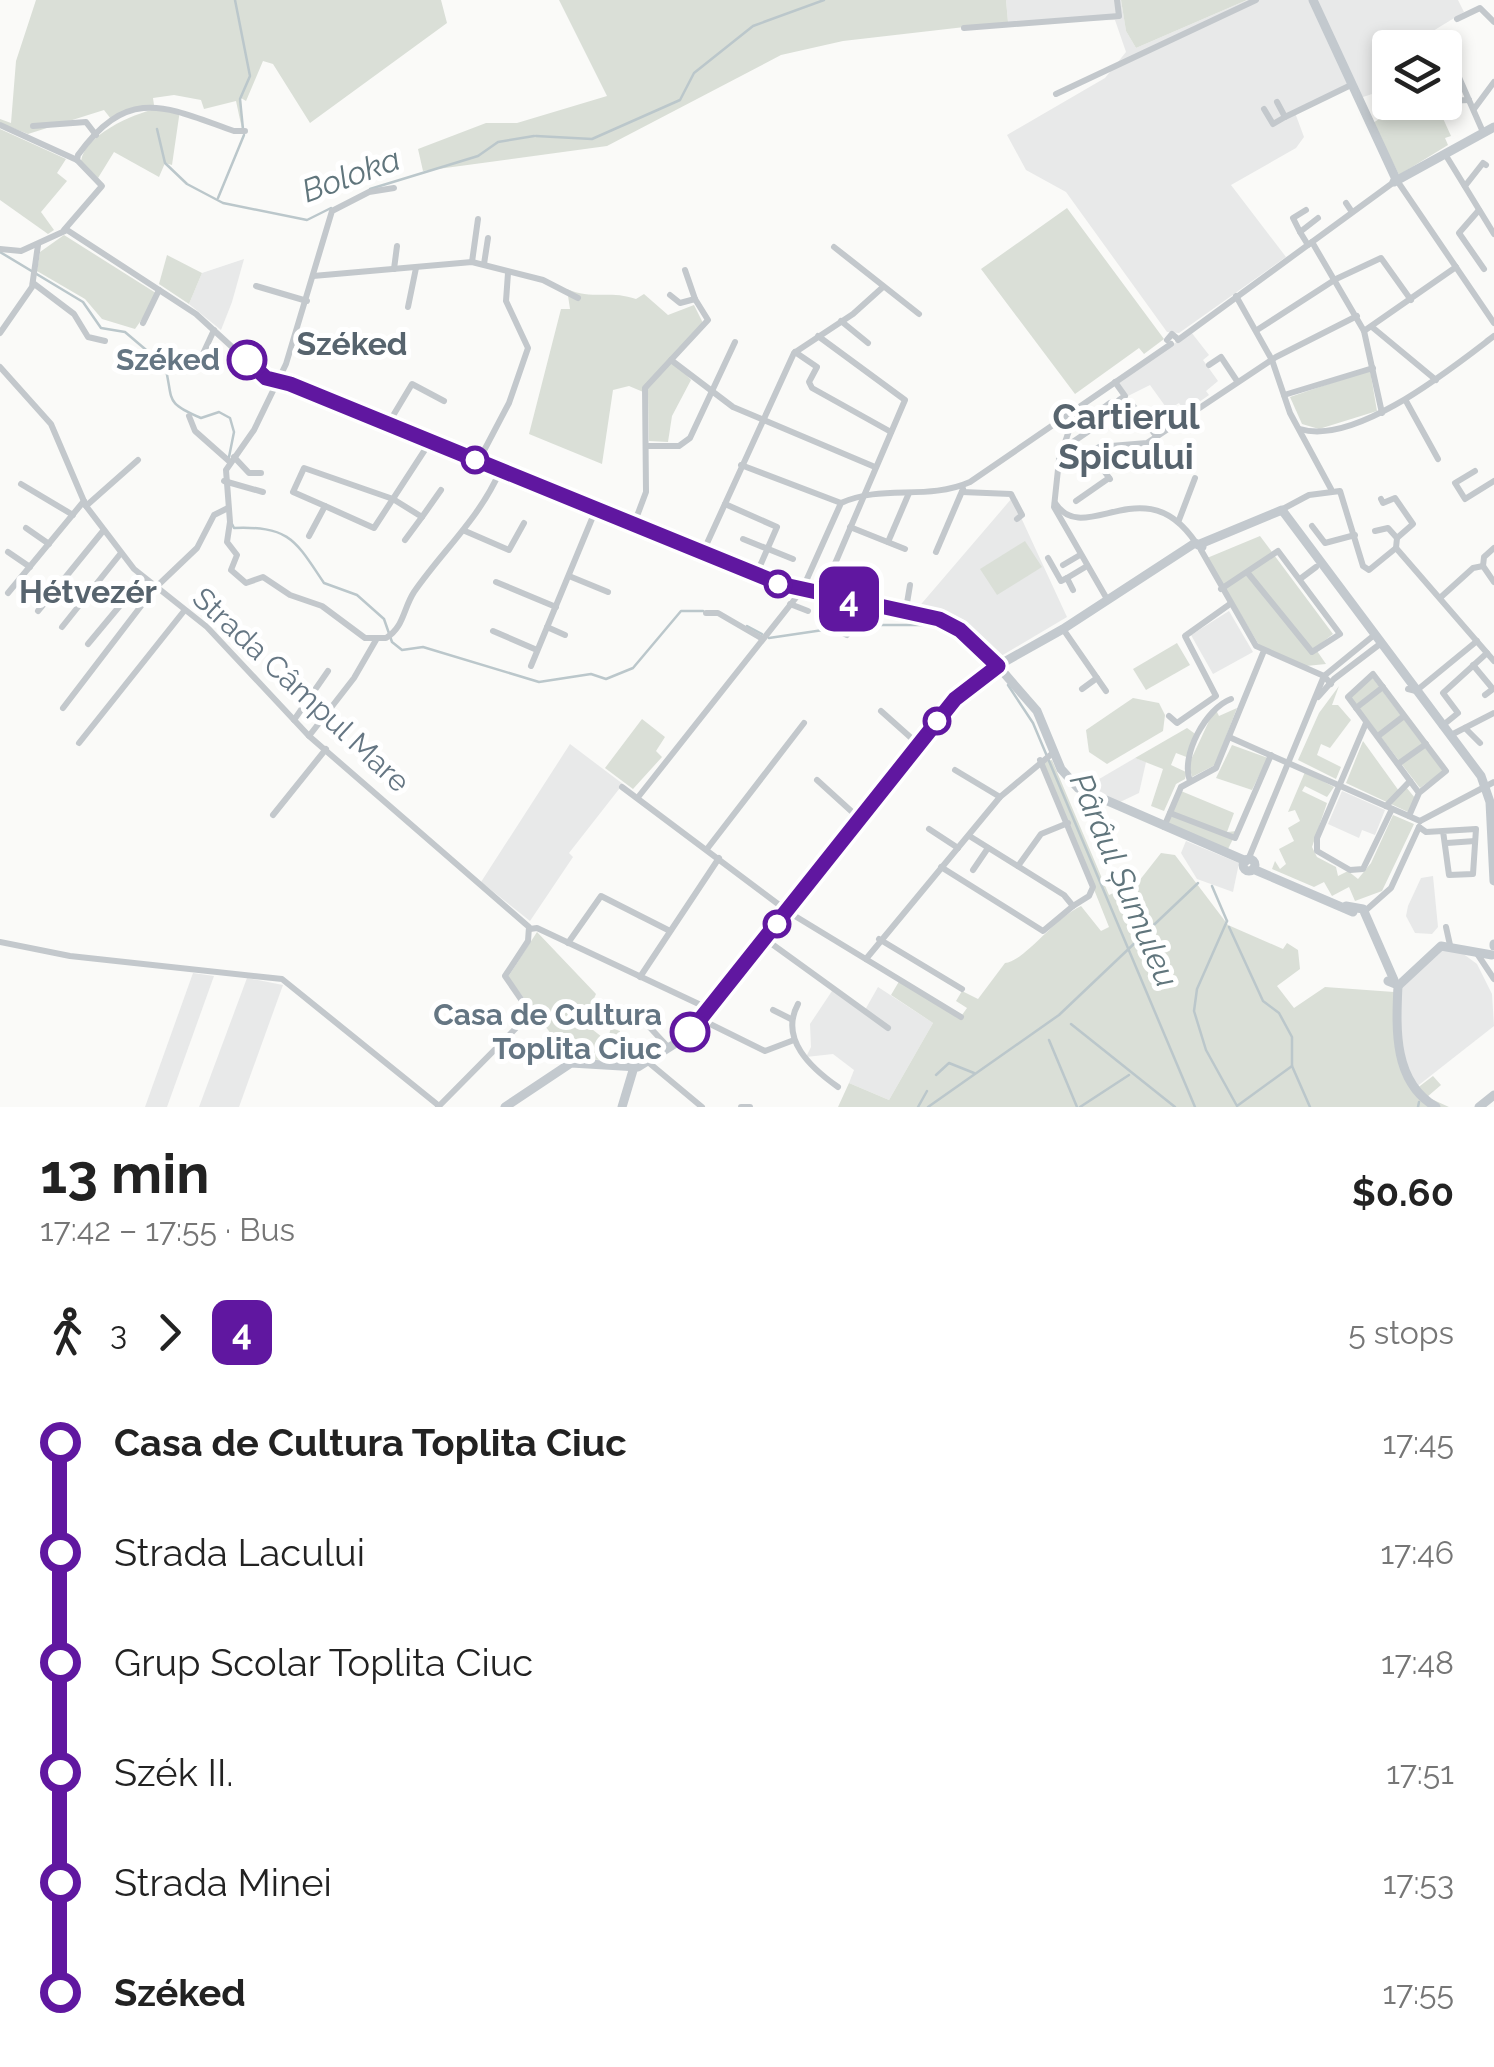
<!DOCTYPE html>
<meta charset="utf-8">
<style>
:root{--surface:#fff;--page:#f2f2f2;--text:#222;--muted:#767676}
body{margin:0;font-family:Raleway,sans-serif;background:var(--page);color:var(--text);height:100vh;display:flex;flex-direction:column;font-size:38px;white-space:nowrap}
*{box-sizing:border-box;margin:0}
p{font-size:32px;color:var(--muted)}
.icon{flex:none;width:55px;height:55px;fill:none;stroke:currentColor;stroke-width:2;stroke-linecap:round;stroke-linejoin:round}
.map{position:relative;height:1107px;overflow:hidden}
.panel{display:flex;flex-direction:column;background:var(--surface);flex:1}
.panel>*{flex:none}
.badge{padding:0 20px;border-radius:15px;font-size:35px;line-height:65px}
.buttons{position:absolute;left:1372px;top:30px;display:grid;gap:20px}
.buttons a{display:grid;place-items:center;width:90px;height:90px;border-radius:10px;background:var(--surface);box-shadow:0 5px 15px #0003;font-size:50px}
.map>.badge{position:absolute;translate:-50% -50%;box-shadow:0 0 0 5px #fff}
.legs{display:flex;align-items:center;gap:15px;height:110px;padding:0 40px;font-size:32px}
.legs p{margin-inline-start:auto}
.head{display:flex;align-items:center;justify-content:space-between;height:170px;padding:0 40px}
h1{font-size:55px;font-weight:700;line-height:75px}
ul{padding:0 40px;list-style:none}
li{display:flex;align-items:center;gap:35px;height:110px;font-size:38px}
li i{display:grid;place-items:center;width:15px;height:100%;margin:0 12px;background:currentColor}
li i::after{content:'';width:25px;height:25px;margin:-12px;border:8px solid;border-radius:50%;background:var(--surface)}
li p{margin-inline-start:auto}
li:first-child i{background:linear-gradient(#0000 50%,currentColor 0)}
li:last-child i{background:linear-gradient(currentColor 50%,#0000 0)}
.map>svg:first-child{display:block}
.built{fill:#e8e9e9}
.green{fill:#dadfd7}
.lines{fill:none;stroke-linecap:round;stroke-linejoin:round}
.stream{stroke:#bbc7cb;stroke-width:2.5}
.minor{stroke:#c3c8cc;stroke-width:6}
.major{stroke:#c3c9ce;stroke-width:9}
.line-1-casing{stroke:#fff;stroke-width:22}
.line-1{stroke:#6017a0;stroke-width:15}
.stop-1-dot{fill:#fff;stroke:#6017a0;stroke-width:5}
.labels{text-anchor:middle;stroke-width:10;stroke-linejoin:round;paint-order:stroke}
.stop-label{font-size:30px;font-weight:bold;fill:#657683;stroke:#fff;text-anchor:end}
.street-label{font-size:30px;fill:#657683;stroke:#fff}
.water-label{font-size:32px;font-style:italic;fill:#60757c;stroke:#fff}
.neighbourhood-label{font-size:32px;font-weight:bold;fill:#57646e;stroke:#fff}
.quarter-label{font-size:35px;font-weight:bold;fill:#57646e;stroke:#fff}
</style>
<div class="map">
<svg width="1494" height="1107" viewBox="0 0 1494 1107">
<rect width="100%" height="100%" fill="#fafaf8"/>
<g class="built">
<path d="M1006,0H1121L1126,31L1136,48L1247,0H1458L1464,12L1415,42L1416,47L1390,48V88L1363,97L1346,85L1294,110L1304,137L1296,148L1231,185L1286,257L1179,333L1167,332L1066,192L1026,170L1007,135L1105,78L1126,52L1115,20L1008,22Z"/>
<path d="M244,259L232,302L221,330L189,304L202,273Z"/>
<path d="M1191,332L1209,355L1203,360L1218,381L1206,391L1209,395L1185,412L1179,403L1168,410L1150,385L1128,396L1118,382Z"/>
<path d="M1012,498L1067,617L1001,656L956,623L917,609Z"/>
<path d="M1229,611L1253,652L1213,674L1191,635Z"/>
<path d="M570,744L623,784L569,853L573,857L530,921L481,882Z"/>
<path d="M1135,758L1146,762L1139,793L1118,803L1102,796L1094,782Z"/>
<path d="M1342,791L1385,810L1375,835L1362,830L1359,838L1328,824Z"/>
<path d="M1186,841L1239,863L1233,892L1197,879L1181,853Z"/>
<path d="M1433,876L1438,927L1432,934L1415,933L1406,916L1408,906L1421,878Z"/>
<path d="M1441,949L1458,950L1477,964L1492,994L1494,1026L1415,1088L1404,1062L1399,999L1402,987Z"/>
<path d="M193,973L214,976L167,1107H145Z"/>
<path d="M247,978L283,985L239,1107H199Z"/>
<path d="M878,987L933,1023L889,1100L849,1083L854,1070L833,1054L806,1057L811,1047L810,1024L834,988L865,1010Z"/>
</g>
<g class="green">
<path d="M36,0H441L447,23L310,123L273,64L263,61L246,101L241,98L242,129L236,101L204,109L201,100L174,95L153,98L154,105L111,119L104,110L28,134L0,123V119L11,123L16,61Z"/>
<path d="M559,0H1006L1008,22L843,41L781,55L607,146L423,171L418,149L486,123H517L607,96Z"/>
<path d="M1121,0H1247L1136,48L1126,31Z"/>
<path d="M1403,103H1436L1451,136L1445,138L1448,145L1399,175L1373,123Z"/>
<path d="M156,109L180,110L172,165L165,163L159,177L114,152L98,178L81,161C85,135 132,114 156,109Z"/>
<path d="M0,129L66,159L57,173L67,181L41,212L54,230L48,234L0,200Z"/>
<path d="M1067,208L1164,339L1144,354L1139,348L1075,394L981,269Z"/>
<path d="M64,235L159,295L135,329L102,319L85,299L37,271L40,252Z"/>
<path d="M167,255L202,273L189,304L159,284Z"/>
<path d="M567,289C591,300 611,290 636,299L644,294L668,315L694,305L703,323L671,358L691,380L672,416L668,442L649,441L648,394L629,386L613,390L602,464L529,434L561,309H570Z"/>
<path d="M1370,370L1377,411L1319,429L1302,424L1290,397Z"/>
<path d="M1260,536L1333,634L1315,648L1326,664L1306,666L1259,645L1207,558Z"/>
<path d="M1025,541L1042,567L997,595L980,569Z"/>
<path d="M1177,643L1190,665L1146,690L1133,669Z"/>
<path d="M1371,676L1443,771L1420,788L1350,697Z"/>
<path d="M1339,686L1332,705H1338L1351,720L1330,748L1321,744L1317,755L1341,767L1336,779L1298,760L1319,713Z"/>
<path d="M1133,698L1159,703L1165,715L1163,731L1107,764L1089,752L1086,730Z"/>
<path d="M1215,708L1219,716L1237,708L1215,765L1192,777L1189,764Z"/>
<path d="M642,719L665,737L656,751L662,757L633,789L605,768Z"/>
<path d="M1187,728L1198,736L1189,758L1176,753L1171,765L1186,772L1185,779L1176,784L1164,811L1151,806L1163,769L1135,758Z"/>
<path d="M1363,741L1399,791L1406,787L1415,798L1408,812L1346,783Z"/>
<path d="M1232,745L1268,758L1252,790L1216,778Z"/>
<path d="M1052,760L1109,895L1139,881L1161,853L1175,855L1228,925L1283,949L1287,943L1298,950L1300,969L1277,986L1294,1008L1325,987L1394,992L1399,999L1404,1062L1416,1089L1433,1076L1441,1085L1427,1097L1449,1107H838L849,1083L889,1100L933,1023L891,995L901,978L962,1015L967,1008L956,1001L962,991L978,999L1005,963C1025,961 1053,919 1081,906L1101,931L1109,927L1043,762Z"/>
<path d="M1305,772L1334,787L1327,797L1305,786L1302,791L1327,803L1312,847L1317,857L1336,867L1338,876L1348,871L1358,879L1371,863L1393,815L1414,824L1382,891L1355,901L1349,887L1332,896L1324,882L1314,887L1272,869L1275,861L1280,869L1286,864L1279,849L1294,841L1288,828L1300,821L1295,810L1288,812Z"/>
<path d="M1181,791L1234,813L1227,832L1237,831L1227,851L1171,828L1169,822Z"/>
<path d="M537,932L596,994L583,1022L607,1041L611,1028L620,1031L616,1046L606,1044L604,1060L570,1059L508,977Z"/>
</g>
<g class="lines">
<g class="stream">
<path d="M235,0L250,76L240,99L243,129"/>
<path d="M157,129L165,163L187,184L223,203L307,220L331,208"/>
<path d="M536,136L592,139L680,100L694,73L753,26L824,0"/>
<path d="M370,189L478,156L498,142L534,136"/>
<path d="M218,198L244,135"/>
<path d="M0,252L83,302L101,328L125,332L165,366C174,400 163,402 201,418L219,412L230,418L234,432L229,457"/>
<path d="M232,524L234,528C290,526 295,540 324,583L357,595L384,619L392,642L402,650L423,647L539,682L591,674L606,679L633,668L681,611H703"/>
<path d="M837,625H942L967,642"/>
<path d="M747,626L762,634"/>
<path d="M769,638L830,629"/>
<path d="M973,647L982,656"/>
<path d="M1008,685L1033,723L1195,1107"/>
<path d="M1212,886L1227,921"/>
<path d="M1227,921L1197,989L1194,1011L1206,1050L1237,1106L1292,1066"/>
<path d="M1229,927L1263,1001L1279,1013L1292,1037V1066L1310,1107"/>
<path d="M1071,1024L1175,1107"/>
<path d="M1049,1040L1077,1107"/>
<path d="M936,1075L949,1063L974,1073"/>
<path d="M918,1107L927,1091"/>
<path d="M928,1107L1059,1015L1198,883"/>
<path d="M1080,1107L1129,1075"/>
<path d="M1418,1107L1419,1102"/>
</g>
<g class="minor">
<path d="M1457,19L1480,8L1494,22"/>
<path d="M964,28L1119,16L1117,0"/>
<path d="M1445,59L1450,57L1483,132"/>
<path d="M1056,94L1256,0"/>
<path d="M1445,101L1469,100"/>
<path d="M1277,102L1285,117L1351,85"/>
<path d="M1264,109L1273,124L1285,117"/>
<path d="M1474,109L1494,82"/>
<path d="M0,125L77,160"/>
<path d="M33,126L86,122L96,135"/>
<path d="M1445,154L1494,234"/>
<path d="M1398,182L1494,323"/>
<path d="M1465,186L1483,163L1486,165"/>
<path d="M394,188L369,192L332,211L286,364L254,430L226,470L230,522L227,542L237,555L231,570L246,583L263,577L290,595L322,606L365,638H386C404,627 403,609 414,592C443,550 479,519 500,471"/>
<path d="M1346,203L1352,212"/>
<path d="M1479,210L1459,233L1484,269"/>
<path d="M64,230L102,186L77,160L78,155C129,84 168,108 234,131H245"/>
<path d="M1300,232L1293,218L1306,210"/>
<path d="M1312,242L1364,331L1382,413"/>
<path d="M1308,245L1300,232L1318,218"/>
<path d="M834,247L919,314"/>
<path d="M0,249L21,251L67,230L196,314L266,378L290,384L775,583L939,619L960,631L998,666"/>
<path d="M472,262L478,219"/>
<path d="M484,264L488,238"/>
<path d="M394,269L397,246"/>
<path d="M685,270L695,299"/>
<path d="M313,276L472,262L543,280L578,298"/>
<path d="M33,283L74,314L88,337L105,341"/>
<path d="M256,286L307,301"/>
<path d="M1236,296L1272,360L1290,413L1331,489"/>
<path d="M408,307L416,268"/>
<path d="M841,321L868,343"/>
<path d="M143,323L159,290"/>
<path d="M1372,327L1436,380"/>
<path d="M1257,330L1336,279L1381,258L1411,300"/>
<path d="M1364,331L1456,267"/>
<path d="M0,333L32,287L38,245"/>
<path d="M818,336L905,400L822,594"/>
<path d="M1167,340L1172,334L1178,339"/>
<path d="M1178,340L1394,182"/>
<path d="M795,352L817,367L809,382L812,388L891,432"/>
<path d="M671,360L733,407L875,467"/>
<path d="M1209,365L1221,357L1237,381"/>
<path d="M0,367L51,424L86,506L134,569L207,627L309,736L529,927L528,941L505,976L525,1005L526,1018L438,1107"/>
<path d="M195,371L214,330"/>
<path d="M1115,382L1125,396L1119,400"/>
<path d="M1284,395L1373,368"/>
<path d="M1406,401L1438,459"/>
<path d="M1131,403L1157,437"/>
<path d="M1076,410L1059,460L1054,507L1107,599"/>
<path d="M1094,415L1110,403"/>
<path d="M189,416L195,431L230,462"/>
<path d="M388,424L412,384L444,401"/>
<path d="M1300,429C1356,446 1452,368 1494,336"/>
<path d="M646,446H679L690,438L735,342"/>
<path d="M1064,448L1105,420L1104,408"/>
<path d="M1089,451L1110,479"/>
<path d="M234,457L249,473H261"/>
<path d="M1059,460L1070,464L1099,447L1147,443L1276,357L1357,316"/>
<path d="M478,462L509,403L528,348L506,301L508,273"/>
<path d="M741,465L841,503"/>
<path d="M1475,471L1455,483L1465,499L1494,481"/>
<path d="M224,481L263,492"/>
<path d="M21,484L73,515"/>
<path d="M962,492L1011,494L1022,515L1017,519"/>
<path d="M1076,501L1109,478"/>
<path d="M1055,503C1085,549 1144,465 1196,543"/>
<path d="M725,504L777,527L756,575"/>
<path d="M86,506L138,460"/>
<path d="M325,506L293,492L304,468L393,499L422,517L405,540"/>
<path d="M1281,510L1309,495L1340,491L1363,566L1369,570L1396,548L1397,538L1413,524L1395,498L1383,503L1381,499"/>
<path d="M422,517L441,490"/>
<path d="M1179,520L1195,478"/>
<path d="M634,524L646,492L645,388L708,320L695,299L680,303L670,295"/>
<path d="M1312,526L1325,543L1355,535"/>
<path d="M850,527L905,549"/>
<path d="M26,528L49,544"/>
<path d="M465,531L509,550L524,523"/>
<path d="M1375,531L1388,528L1397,538"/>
<path d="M309,536L325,506L374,528L430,442"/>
<path d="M743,539L793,559"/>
<path d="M888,542L909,493"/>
<path d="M1396,548L1494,661"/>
<path d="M1201,550L1256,646L1324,676L1331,684"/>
<path d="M8,552L30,567"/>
<path d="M703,552L794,353L853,314L883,287"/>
<path d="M936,552L963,489"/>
<path d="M1048,558L1061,581L1067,578L1073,590"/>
<path d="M1063,565L1080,555"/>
<path d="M1483,566L1484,557L1494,548"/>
<path d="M1483,566L1494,582"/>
<path d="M569,576L608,592"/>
<path d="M1067,578L1087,566"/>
<path d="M1300,579L1316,567"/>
<path d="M496,582L556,607"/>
<path d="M1221,589L1278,551L1340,634L1312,652L1247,572"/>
<path d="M8,593L84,501"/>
<path d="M834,596L833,628L847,635"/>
<path d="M1441,597L1473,568L1483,566"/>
<path d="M790,604L808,611"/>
<path d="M906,609L910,585"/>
<path d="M38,611L103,531"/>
<path d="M706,613H718L761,638"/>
<path d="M62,627L121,553"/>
<path d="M547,627L565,635"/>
<path d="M1063,629L1106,691"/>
<path d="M493,631L537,650"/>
<path d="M88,644L143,578"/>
<path d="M1473,665L1493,689L1485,695"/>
<path d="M531,666L596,509"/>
<path d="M1082,689L1097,678"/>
<path d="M1408,689L1416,691L1477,641"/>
<path d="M1318,697L1334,679L1380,644"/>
<path d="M63,708L154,589L197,548L214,515L228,508"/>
<path d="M1356,708L1383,687"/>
<path d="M881,711L918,744"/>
<path d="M1169,716L1177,723L1216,696L1185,636L1230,604"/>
<path d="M294,720L328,671"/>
<path d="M1366,723L1317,838V851L1350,870L1363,869L1392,809"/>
<path d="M1442,726L1458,713L1443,693L1487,653"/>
<path d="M1465,728L1480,743"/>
<path d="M1451,735L1494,713"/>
<path d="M309,736L354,678L376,640"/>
<path d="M1378,736L1404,716"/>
<path d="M1229,737L1420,821"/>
<path d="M79,743L184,611"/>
<path d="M1040,760L1093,887L1089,896L1073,906"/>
<path d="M1398,764L1426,744"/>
<path d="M955,770L1000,797"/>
<path d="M817,780L861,820"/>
<path d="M1190,781C1180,756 1206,708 1231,699"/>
<path d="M622,787L790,913L961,1017"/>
<path d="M639,796L802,590L841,503C882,484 927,501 970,482L1171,344"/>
<path d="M1386,806L1410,781"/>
<path d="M1170,813L1235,838L1271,755"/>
<path d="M273,815L326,749"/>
<path d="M1409,816L1419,793L1446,771L1373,674L1348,697L1419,793"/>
<path d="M1420,821L1494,782"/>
<path d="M1164,827L1181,787L1216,768L1263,653"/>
<path d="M1419,827L1426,832L1476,829L1473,874L1449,875L1443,831"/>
<path d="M929,829L958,848"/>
<path d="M1447,843L1475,841"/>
<path d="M707,849L804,723"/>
<path d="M1248,860L1324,676L1373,636"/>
<path d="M1018,866L1041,834L1068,823"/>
<path d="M941,867L1043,931L1073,906L1064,895L971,837"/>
<path d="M973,870L988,848"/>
<path d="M1365,911L1391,888L1419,827"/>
<path d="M1446,927L1450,945"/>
<path d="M530,929L537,928L703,1006"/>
<path d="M765,939L888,1028"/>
<path d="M879,939L962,989"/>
<path d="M0,942L70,956L282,979L438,1105"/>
<path d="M568,943L601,896L670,931"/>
<path d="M1478,955L1494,979"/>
<path d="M866,959L1000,797L1054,752"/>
<path d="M640,977L719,858"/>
<path d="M798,1004C779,1039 811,1068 838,1087"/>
<path d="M773,1010L791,1019"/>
<path d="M642,1019L668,1047"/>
<path d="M702,1020L765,1051L794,1040"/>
<path d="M648,1062L702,1107"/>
<path d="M741,1107H750"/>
</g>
<g class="major">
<path d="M1313,0L1395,177"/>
<path d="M1394,182L1494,127"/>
<path d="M1200,544L1282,510L1481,776L1490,802L1494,881"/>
<path d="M998,666L1037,711L1061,769L1078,788L1246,861"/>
<circle cx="1249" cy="865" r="6"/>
<path d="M1253,869L1353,912"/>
<path d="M1346,906L1363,909L1394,980"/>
<path d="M1494,946V944"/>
<path d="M1388,981L1398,985C1396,1029 1393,1082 1436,1107"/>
<path d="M1398,986L1441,946L1492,955"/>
<path d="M505,1107L571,1063L638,1067L684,1038L960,693L990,670L1063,629L1195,543L1202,547"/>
<path d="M622,1107L634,1067"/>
<path d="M1479,1107L1494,1095"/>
</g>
</g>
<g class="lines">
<defs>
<path id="line-1" d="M247,360L266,378L290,384L780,584L939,619L960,630L998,666L955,699L690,1032"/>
</defs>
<use href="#line-1" class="line-1-casing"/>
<use href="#line-1" class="line-1"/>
</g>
<g class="stop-1-dot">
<circle cx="247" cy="360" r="18"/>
<circle cx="475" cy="460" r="12"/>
<circle cx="778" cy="584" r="12"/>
<circle cx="937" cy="721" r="12"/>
<circle cx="777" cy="924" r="12"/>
<circle cx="690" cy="1032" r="18"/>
</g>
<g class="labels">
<g class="stop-label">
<text x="220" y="370">Széked</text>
<text x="662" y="1025">Casa de Cultura<tspan x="662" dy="34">Toplita Ciuc</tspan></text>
</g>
<g class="street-label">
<text transform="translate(301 690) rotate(43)" y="10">Strada Câmpul Mare</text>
</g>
<g class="water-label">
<text transform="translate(351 175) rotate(-20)" y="11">Boloka</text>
<text transform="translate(1124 880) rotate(67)" y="11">Pârâul Șumuleu</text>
</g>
<g class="neighbourhood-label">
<text x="352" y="355">Széked</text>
<text x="88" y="603">Hétvezér</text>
</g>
<g class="quarter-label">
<text x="1126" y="429">Cartierul<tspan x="1126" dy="40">Spicului</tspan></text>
</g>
</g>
</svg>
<div class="buttons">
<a><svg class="icon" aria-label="layers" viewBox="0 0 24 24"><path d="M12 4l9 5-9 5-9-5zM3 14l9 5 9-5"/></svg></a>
</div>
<b class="badge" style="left:849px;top:599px;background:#6017a0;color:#fff">4</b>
</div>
<section class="panel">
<div class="head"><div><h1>13 min</h1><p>17:42 – 17:55 · Bus</p></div><b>$0.60</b></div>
<div class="legs"><svg class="icon" aria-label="walk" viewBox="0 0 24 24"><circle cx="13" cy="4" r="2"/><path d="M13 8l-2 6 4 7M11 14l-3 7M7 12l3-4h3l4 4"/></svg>3<svg class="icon" aria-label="forward" viewBox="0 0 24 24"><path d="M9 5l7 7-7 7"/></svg><b class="badge" style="background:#6017a0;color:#fff">4</b><p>5 stops</p></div>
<ul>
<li><i style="color:#6017a0"></i><b>Casa de Cultura Toplita Ciuc</b><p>17:45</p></li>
<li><i style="color:#6017a0"></i><span>Strada Lacului</span><p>17:46</p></li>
<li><i style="color:#6017a0"></i><span>Grup Scolar Toplita Ciuc</span><p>17:48</p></li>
<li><i style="color:#6017a0"></i><span>Szék II.</span><p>17:51</p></li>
<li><i style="color:#6017a0"></i><span>Strada Minei</span><p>17:53</p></li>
<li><i style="color:#6017a0"></i><b>Széked</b><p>17:55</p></li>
</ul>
</section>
